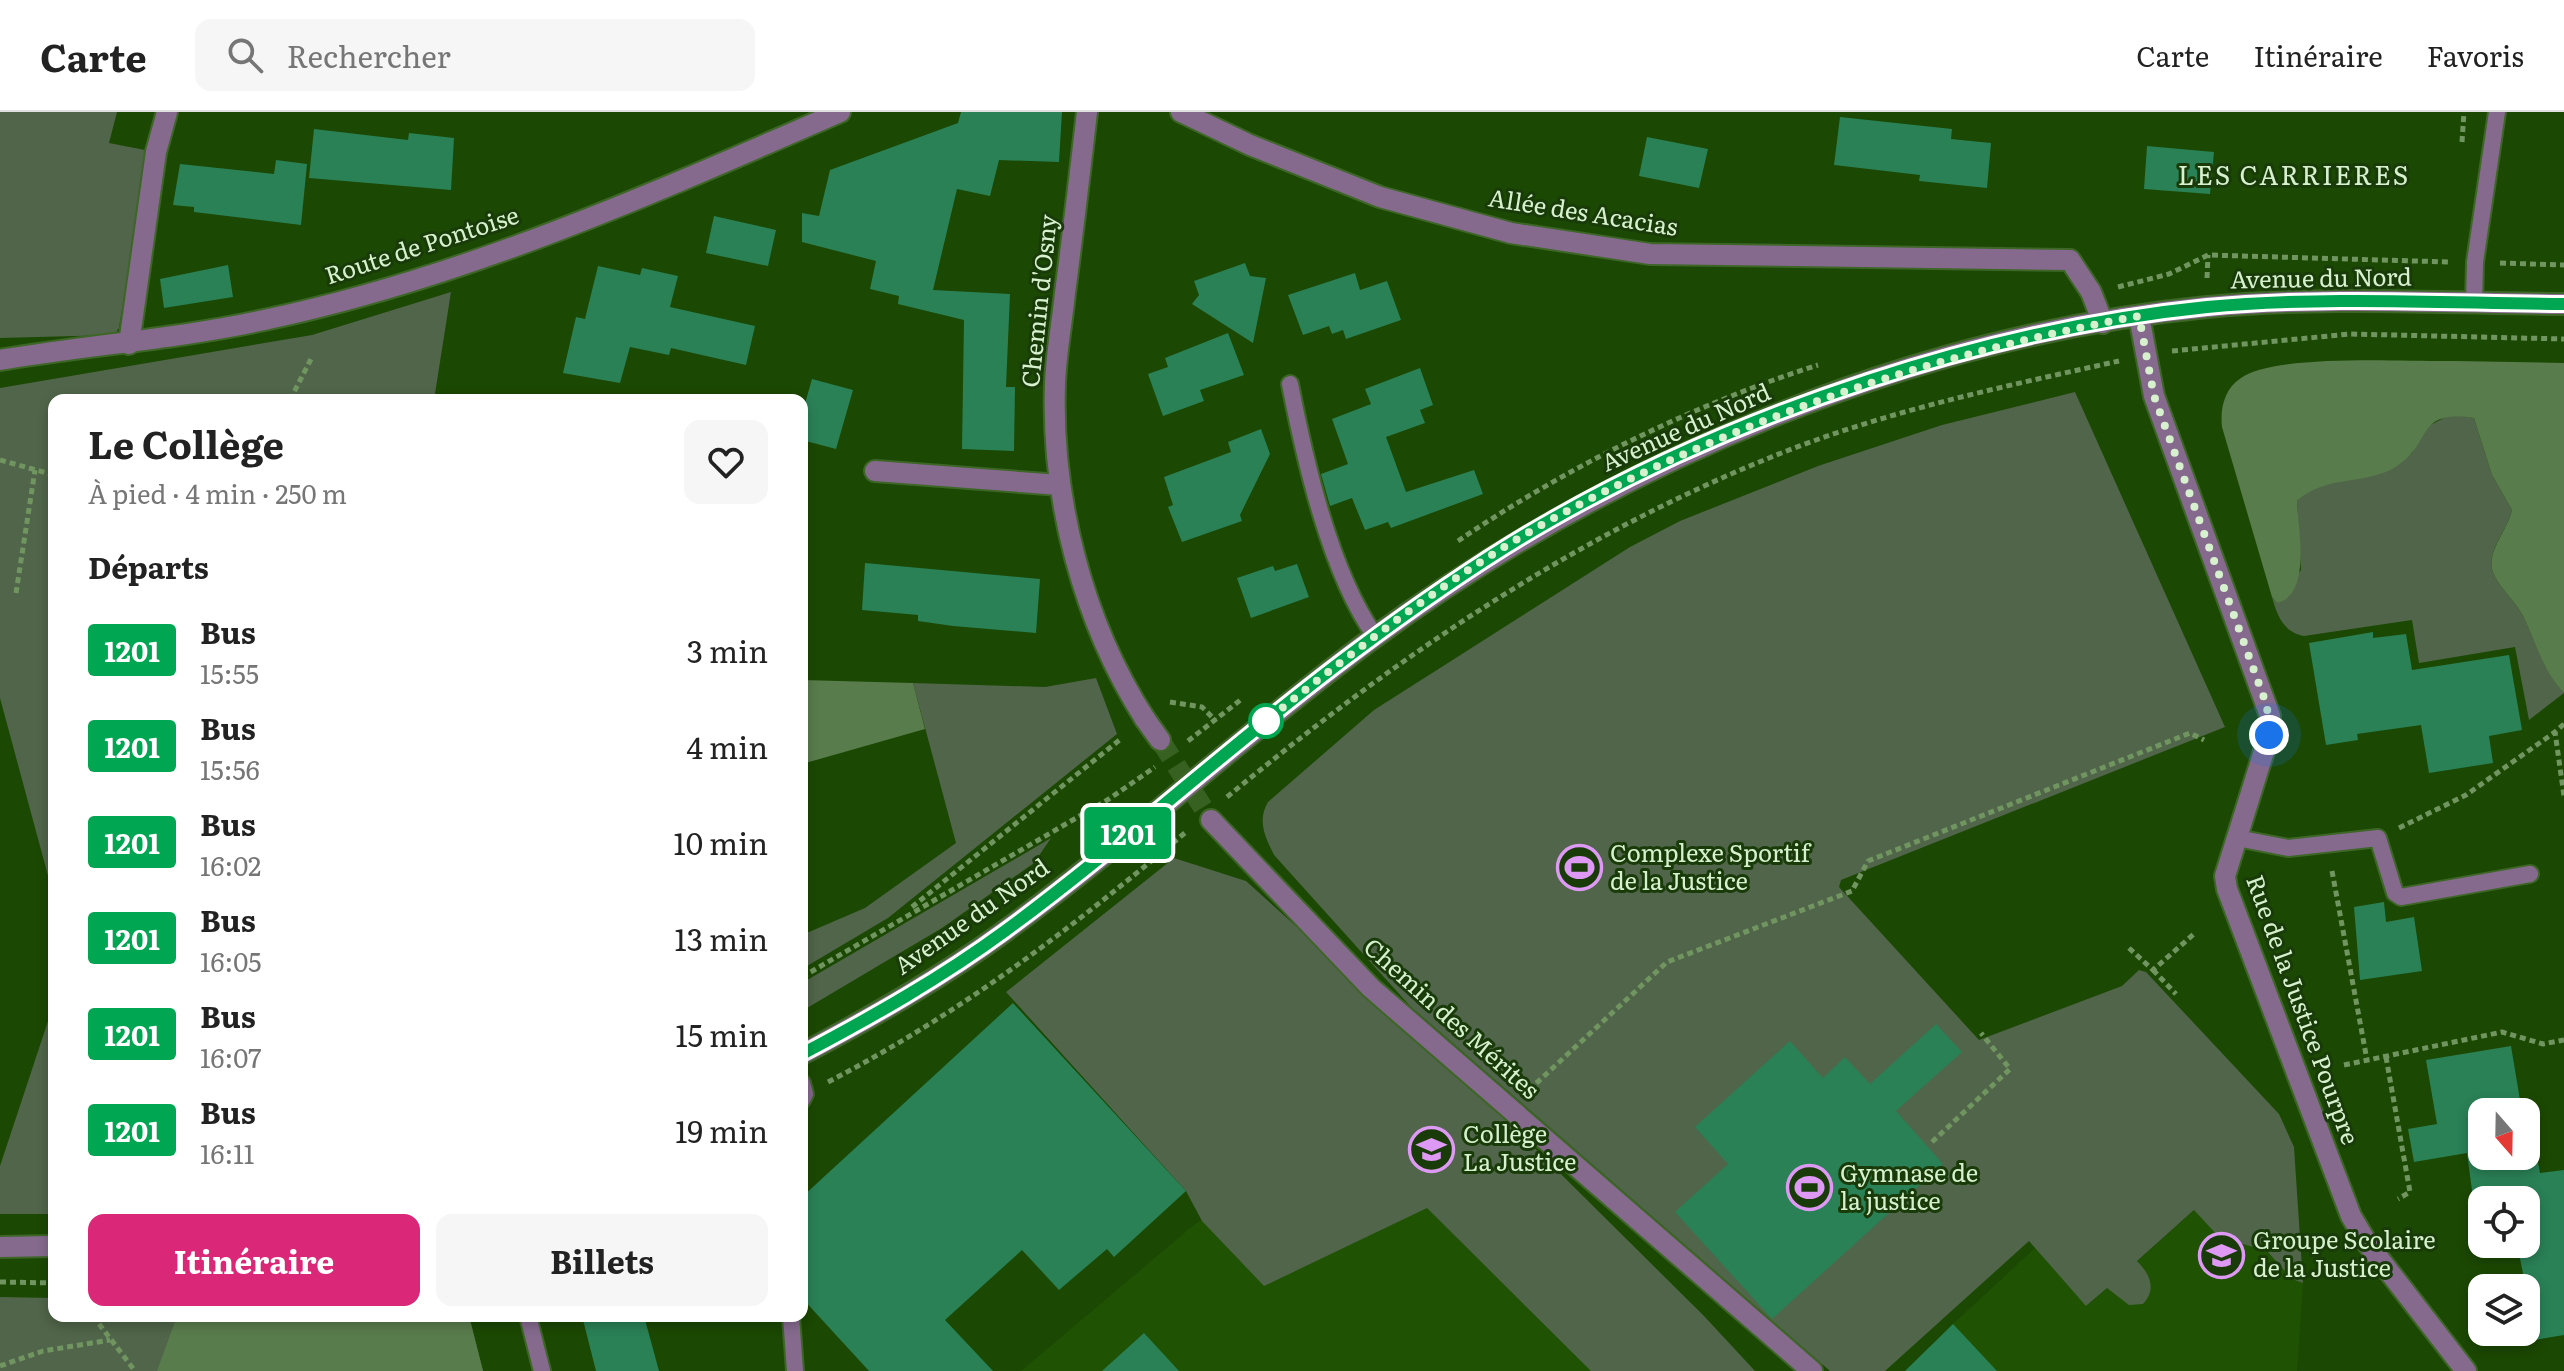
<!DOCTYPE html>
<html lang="fr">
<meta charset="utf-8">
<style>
:root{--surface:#fff;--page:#f6f6f6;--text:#222;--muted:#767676;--line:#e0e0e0;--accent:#db2777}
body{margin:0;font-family:Literata,serif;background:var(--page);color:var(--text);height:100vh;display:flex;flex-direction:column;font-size:30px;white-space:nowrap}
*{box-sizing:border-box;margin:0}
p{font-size:26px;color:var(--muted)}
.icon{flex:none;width:44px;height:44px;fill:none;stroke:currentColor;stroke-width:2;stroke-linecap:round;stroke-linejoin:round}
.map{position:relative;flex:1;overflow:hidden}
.panel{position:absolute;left:48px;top:282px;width:760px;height:928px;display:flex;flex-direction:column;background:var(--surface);border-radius:16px;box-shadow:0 4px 12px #0003}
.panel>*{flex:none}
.badge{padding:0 16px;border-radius:6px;font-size:28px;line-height:52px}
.needle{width:52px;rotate:160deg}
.fabs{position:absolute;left:2468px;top:986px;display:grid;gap:16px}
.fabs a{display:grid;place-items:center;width:72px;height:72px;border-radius:16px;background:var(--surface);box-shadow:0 4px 12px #0003;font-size:40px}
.you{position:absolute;width:40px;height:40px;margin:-20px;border:6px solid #fff;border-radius:50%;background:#1a73e8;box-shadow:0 0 0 12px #1a73e833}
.map>.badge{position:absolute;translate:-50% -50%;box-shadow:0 0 0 4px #fff}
h2{padding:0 40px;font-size:30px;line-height:72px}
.round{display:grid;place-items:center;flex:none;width:84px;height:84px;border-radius:16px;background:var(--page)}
.headline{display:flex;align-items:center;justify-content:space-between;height:136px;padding:0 40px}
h1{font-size:38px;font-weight:700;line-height:60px}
.button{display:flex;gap:16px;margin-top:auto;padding:16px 40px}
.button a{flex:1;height:92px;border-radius:16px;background:var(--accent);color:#fff;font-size:32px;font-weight:700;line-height:92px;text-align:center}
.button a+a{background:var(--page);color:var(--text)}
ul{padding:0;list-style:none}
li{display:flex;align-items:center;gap:24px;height:96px;padding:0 40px}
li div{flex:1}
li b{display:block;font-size:30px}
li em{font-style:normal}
li .badge{min-width:88px;font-weight:700;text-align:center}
header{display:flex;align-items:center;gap:48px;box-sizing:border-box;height:112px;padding:0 40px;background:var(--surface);border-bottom:2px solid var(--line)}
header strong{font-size:38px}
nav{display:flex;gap:44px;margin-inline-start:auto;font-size:28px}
.search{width:560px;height:72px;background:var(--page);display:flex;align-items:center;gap:20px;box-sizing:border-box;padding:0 28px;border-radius:16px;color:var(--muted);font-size:30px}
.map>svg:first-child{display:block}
.built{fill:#205204}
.green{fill:#506549}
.forest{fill:#597c4c}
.building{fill:#2a8156;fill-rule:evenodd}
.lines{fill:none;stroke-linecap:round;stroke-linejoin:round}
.pedestrian-tunnel{stroke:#376121;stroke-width:20;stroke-dasharray:20 10;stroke-linecap:butt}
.service-casing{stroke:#3d6627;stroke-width:20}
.pedestrian-casing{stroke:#3d6627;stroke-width:24}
.minor-casing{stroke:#3d6627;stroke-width:24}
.tertiary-casing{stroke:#3d6627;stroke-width:24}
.path{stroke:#719560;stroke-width:5;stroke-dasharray:6 4;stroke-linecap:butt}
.service{stroke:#856a8e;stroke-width:16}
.pedestrian{stroke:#856a8e;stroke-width:20}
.minor{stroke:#856a8e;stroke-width:20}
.tertiary{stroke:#856a8e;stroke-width:20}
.line-casing{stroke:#fff;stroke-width:18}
.line{stroke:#00a651;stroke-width:12}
.walk{stroke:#d7f1cf;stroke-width:8;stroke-dasharray:0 14.4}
.stop-dot{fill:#fff;stroke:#00a651;stroke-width:4}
.labels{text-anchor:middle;stroke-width:6;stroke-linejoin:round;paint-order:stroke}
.street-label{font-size:24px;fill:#d7f1cf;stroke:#193b09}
.poi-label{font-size:24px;fill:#d7f1cf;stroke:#193b09;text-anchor:start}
.neighbourhood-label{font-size:26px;letter-spacing:2px;fill:#d7f1cf;stroke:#193b09}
</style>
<header>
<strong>Carte</strong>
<div class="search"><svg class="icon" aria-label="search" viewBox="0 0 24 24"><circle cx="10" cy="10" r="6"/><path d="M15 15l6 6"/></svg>Rechercher</div>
<nav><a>Carte</a><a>Itinéraire</a><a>Favoris</a></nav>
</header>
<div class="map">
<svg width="2564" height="1259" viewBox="0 0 2564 1259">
<rect width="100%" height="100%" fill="#1b4802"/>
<g class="built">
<path d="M1460,962L1704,1204L1755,1259H1021L1195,1112Z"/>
<path d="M2261,1039L2303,1171L2297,1259H1932L1953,1212L2035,1136L2087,1194Z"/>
</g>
<g class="green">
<path d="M0,0H117L109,31L145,38L146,51L119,216L114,223L0,226Z"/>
<path d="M451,180L434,288H54V786L0,586V276L312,223Z"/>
<path d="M2075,280L2225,615L1841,768L1839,775L1979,928L2122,874L2139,858L2146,860L2279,1002L2294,1035L2303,1171L2292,1167L2267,1139L2219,1125L2194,1098L2137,1149C2150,1162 2157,1177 2143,1192L2129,1193L2107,1176L2086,1194L2029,1129L1885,1259H1830L1410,894L1274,743C1265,725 1257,709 1268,690L1374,598L1630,435L1680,409L1818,354L1942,313Z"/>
<path d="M2451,302L2474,306L2492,363L2512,398C2508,417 2488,437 2492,457C2496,473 2515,488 2523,504C2537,531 2542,557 2564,581L2529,608L2515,535L2419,551L2412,508L2304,524C2283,520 2277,503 2272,485L2277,491L2301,458L2297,389L2312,376L2354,366L2412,341L2425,316Z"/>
<path d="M1096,566L1117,622L888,806L802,857V823L865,796L956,731L913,571L1045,575Z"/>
<path d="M1051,726L1034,751L942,816L802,899V871Z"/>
<path d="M1174,746L1246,769L1460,962L1704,1204L1755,1259H1591L1427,1096L1264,1174L1202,1109L1186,1079L1006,880Z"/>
<path d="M54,891V1102H0V1054Z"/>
<path d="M0,1185L54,1186V1204H469L483,1259H0Z"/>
</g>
<g class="forest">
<path d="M2455,249L2564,251V581C2542,558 2537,532 2523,504C2515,488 2496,473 2492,457C2488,438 2508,417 2512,398L2492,363L2474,306C2415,297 2433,331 2397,354C2367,374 2326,362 2297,389C2298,417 2312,482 2277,491L2272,485L2222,315C2220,297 2224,277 2241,266C2277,241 2407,250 2455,249Z"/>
<path d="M802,568L913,571L925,617L802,652Z"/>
<path d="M177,1204H469L483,1259H157Z"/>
</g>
<g class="building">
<path d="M961,0H1062L1059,50L999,48L990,84L957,77L933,178L1010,182L1006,275H1015L1014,339L962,337L964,208L898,192L899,184L870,177L876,149L802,130V101L819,104L830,58L958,11Z"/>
<path d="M1840,5L1952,17L1951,27L1991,31L1987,76L1919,69L1920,63L1834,53Z"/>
<path d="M314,17L408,28L409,21L454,26L451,78L309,66Z"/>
<path d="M1647,25L1708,37L1699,76L1639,64Z"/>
<path d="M2147,34L2214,40L2210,82L2144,77Z"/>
<path d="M276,48L307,52L301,113L194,100V95L173,93L180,52L274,62Z"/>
<path d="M714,104L776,118L768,154L706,141Z"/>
<path d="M1245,151L1250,164L1266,166L1253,231L1192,192L1199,183L1194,169Z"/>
<path d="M228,153L233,185L164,196L160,167Z"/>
<path d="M598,154L640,163L642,156L678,164L670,195L755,214L746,253L671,236L669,243L630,235L620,271L563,261L576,205L585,207Z"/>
<path d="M1355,161L1360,178L1387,169L1401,208L1346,227L1343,218L1332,222L1329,214L1303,223L1288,183Z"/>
<path d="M1228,221L1244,263L1200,278L1204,289L1163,304L1148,262L1168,255L1165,246Z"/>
<path d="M1420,256L1433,293L1420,298L1425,311L1386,325L1406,380L1474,358L1483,382L1391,416L1388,410L1365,418L1352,386L1330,394L1321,362L1348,352L1332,307L1371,292L1365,277Z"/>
<path d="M812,267L853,278L836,337L802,328V302Z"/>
<path d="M1261,317L1270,342L1240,403L1242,409L1182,430L1168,395L1173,393L1164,365L1231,340L1228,330Z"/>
<path d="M865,451L1040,467L1036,521L953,514L918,509V503L862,498Z"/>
<path d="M1297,452L1309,485L1251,506L1237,466L1273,454L1275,459Z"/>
<path d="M2373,520V526L2406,522L2412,558L2509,543L2522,618L2489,624L2493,651L2429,661L2421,613L2357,622L2358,628L2326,633L2309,531Z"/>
<path d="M2384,790L2386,810L2414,805L2422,859L2360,868L2354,795Z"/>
<path d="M1013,891L1186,1079L1114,1145L1107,1137L1059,1178L1022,1138L945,1208L993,1259H869L802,1186V1085Z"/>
<path d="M1936,912L1962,940L1896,999L1943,1052L1772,1207L1675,1100L1728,1052L1695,1015L1790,929L1823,966L1845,945L1870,972Z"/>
<path d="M2511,934L2522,1000H2482V1044H2526V1022L2527,1031L2534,1030L2540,1061L2564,1058V1223L2529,1229L2526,1176L2517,1132L2480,1138L2467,1041L2414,1050L2408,1017L2437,1012L2426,948ZM2482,1088H2526V1132H2482Z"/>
<path d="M582,1204H644L659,1259H596Z"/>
<path d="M1953,1212L1997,1259H1905Z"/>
<path d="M1144,1221L1179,1259H1102Z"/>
</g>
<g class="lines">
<path class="pedestrian-tunnel" d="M1160,628L1211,708"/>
<defs>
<g id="service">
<path d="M2474,191L2475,150L2497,0"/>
<path d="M1290,272C1305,349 1330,460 1375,524"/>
<path d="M2237,726L2288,736L2378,726L2395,781L2401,785L2530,762"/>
<path d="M802,971L805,982L802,988"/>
<path d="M528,1204L542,1259"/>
<path d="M791,1204L795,1259"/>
</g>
<g id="pedestrian">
<path d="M1145,607L1160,628"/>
<path d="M1211,708L1371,876L1812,1259"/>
</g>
<g id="minor">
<path d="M1087,0C1080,60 1073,121 1065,181C1062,211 1056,242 1055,272C1051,387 1083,510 1145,607"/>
<path d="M1181,0L1250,33L1380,85L1511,121L1650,142L2070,148L2091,180L2103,211"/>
<path d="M2139,204L2154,284L2270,604L2269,623L2225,764L2227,777L2351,1104L2367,1131L2466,1259"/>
<path d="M129,232L156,40L167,0"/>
<path d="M875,359L1060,373"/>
</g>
<g id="tertiary">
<path d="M0,248C88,233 177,227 264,208C464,166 654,81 840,0"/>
<path d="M802,942C872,905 941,866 1005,819C1131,727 1245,621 1369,529C1608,353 1910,224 2207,195C2322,184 2448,191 2564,192"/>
<path d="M0,1135L54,1134"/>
</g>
</defs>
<use href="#service" class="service-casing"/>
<use href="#pedestrian" class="pedestrian-casing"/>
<use href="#minor" class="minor-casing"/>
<use href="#tertiary" class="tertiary-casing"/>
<g class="path">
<path d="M2462,30L2464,0"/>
<path d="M2500,151L2564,153"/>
<path d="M2207,166L2208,143"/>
<path d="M2118,175L2169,162L2208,143L2450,150"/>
<path d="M2172,239L2350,222L2564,227"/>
<path d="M290,288L312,245"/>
<path d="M0,348L54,363"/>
<path d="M1458,429C1567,355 1692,293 1818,253"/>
<path d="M16,481L35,358"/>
<path d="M1170,590L1202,595L1215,608"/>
<path d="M2564,612L2555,620L2564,684"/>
<path d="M1188,629L1243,586"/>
<path d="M1227,685C1393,548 1569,427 1769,346C1881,300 2001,275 2119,249"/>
<path d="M2399,716L2466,683L2555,620"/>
<path d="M2332,759L2367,948"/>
<path d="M912,795L1122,626"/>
<path d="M2129,836L2153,858L2195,821"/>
<path d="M2153,858L2176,882"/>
<path d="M802,865L1109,687L1155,655"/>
<path d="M2386,945L2410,1080L2398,1087"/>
<path d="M2344,953L2502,920L2543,932L2564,928"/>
<path d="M828,970C961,901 1071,817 1186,720"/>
<path d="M1529,978L1667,850L1852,779L1868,749L2190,621L2204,628"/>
<path d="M1932,1030L2010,957L1981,921"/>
<path d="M0,1170L54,1171"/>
<path d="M93,1204L135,1259"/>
<path d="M0,1254L43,1239L110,1228"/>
</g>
<use href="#service" class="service"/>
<use href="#pedestrian" class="pedestrian"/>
<use href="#minor" class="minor"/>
<use href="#tertiary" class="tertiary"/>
</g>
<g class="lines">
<defs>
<path id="line" d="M802,942C872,905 941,866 1005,819C1125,731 1234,629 1354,540C1417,493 1482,447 1551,408C1742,299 1988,217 2207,195C2325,184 2446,191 2564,192"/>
</defs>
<use href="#line" class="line-casing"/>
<use href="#line" class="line"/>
<path class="walk" d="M1266,609L1263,611C1356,538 1450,463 1554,406C1738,306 1934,242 2139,204L2154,284L2267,594L2269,623"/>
</g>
<defs>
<symbol id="stadium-ring" viewBox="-11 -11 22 22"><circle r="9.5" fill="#193b09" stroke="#dd99f3" stroke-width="1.5"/><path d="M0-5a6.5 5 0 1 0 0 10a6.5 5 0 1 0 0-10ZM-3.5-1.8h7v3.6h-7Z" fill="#dd99f3"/></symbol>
<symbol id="school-ring" viewBox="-11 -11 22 22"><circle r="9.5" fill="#193b09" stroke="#dd99f3" stroke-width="1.5"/><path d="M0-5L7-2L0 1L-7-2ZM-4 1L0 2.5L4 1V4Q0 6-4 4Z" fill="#dd99f3"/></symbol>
</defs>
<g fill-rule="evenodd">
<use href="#stadium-ring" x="1554" y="730" width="51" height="51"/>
<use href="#school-ring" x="1406" y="1012" width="51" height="51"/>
<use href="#stadium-ring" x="1784" y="1050" width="51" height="51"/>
<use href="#school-ring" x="2196" y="1118" width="51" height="51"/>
</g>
<circle class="stop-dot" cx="1266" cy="609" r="16"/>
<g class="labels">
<g class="street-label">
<text transform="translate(1583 101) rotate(9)" y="8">Allée des Acacias</text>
<text transform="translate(422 134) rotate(-18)" y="8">Route de Pontoise</text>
<text transform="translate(2321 167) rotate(-1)" y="8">Avenue du Nord</text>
<text transform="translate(1040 189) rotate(-84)" y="8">Chemin d'Osny</text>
<text transform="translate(1686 316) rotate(-24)" y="8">Avenue du Nord</text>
<text transform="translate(972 805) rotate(-35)" y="8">Avenue du Nord</text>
<text transform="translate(2302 898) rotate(70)" y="8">Rue de la Justice Pourpre</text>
<text transform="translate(1451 907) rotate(42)" y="8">Chemin des Mérites</text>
</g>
<g class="poi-label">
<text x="1610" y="750">Complexe Sportif<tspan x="1610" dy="28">de la Justice</tspan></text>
<text x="1463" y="1031">Collège<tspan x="1463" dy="28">La Justice</tspan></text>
<text x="1840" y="1070">Gymnase de<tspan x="1840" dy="28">la justice</tspan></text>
<text x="2253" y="1137">Groupe Scolaire<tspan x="2253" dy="28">de la Justice</tspan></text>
</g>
<g class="neighbourhood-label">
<text x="2294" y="73">LES CARRIERES</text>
</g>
</g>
</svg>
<div class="fabs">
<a><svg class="needle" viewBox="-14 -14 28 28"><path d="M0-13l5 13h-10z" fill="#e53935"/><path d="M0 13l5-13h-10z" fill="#767676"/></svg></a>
<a><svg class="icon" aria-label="locate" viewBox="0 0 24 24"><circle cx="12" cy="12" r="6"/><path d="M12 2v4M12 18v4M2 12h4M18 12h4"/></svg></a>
<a><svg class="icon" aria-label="layers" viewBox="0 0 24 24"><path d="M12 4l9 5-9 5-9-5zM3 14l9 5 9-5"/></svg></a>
</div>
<div class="you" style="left:2269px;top:623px"></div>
<b class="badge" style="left:1128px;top:721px;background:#00a651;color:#fff">1201</b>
<section class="panel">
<div class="headline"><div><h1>Le Collège</h1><p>À pied · 4 min · 250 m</p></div><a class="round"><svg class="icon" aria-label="heart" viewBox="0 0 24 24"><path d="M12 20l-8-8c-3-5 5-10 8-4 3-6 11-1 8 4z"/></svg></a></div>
<h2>Départs</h2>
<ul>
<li><span class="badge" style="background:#00a651;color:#fff">1201</span><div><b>Bus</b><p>15:55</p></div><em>3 min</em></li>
<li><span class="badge" style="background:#00a651;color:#fff">1201</span><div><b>Bus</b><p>15:56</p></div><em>4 min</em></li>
<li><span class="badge" style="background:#00a651;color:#fff">1201</span><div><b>Bus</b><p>16:02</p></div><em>10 min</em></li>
<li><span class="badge" style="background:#00a651;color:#fff">1201</span><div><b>Bus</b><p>16:05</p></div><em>13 min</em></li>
<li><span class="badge" style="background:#00a651;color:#fff">1201</span><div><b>Bus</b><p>16:07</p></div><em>15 min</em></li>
<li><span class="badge" style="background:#00a651;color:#fff">1201</span><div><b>Bus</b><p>16:11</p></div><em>19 min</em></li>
</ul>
<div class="button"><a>Itinéraire</a><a>Billets</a></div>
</section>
</div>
